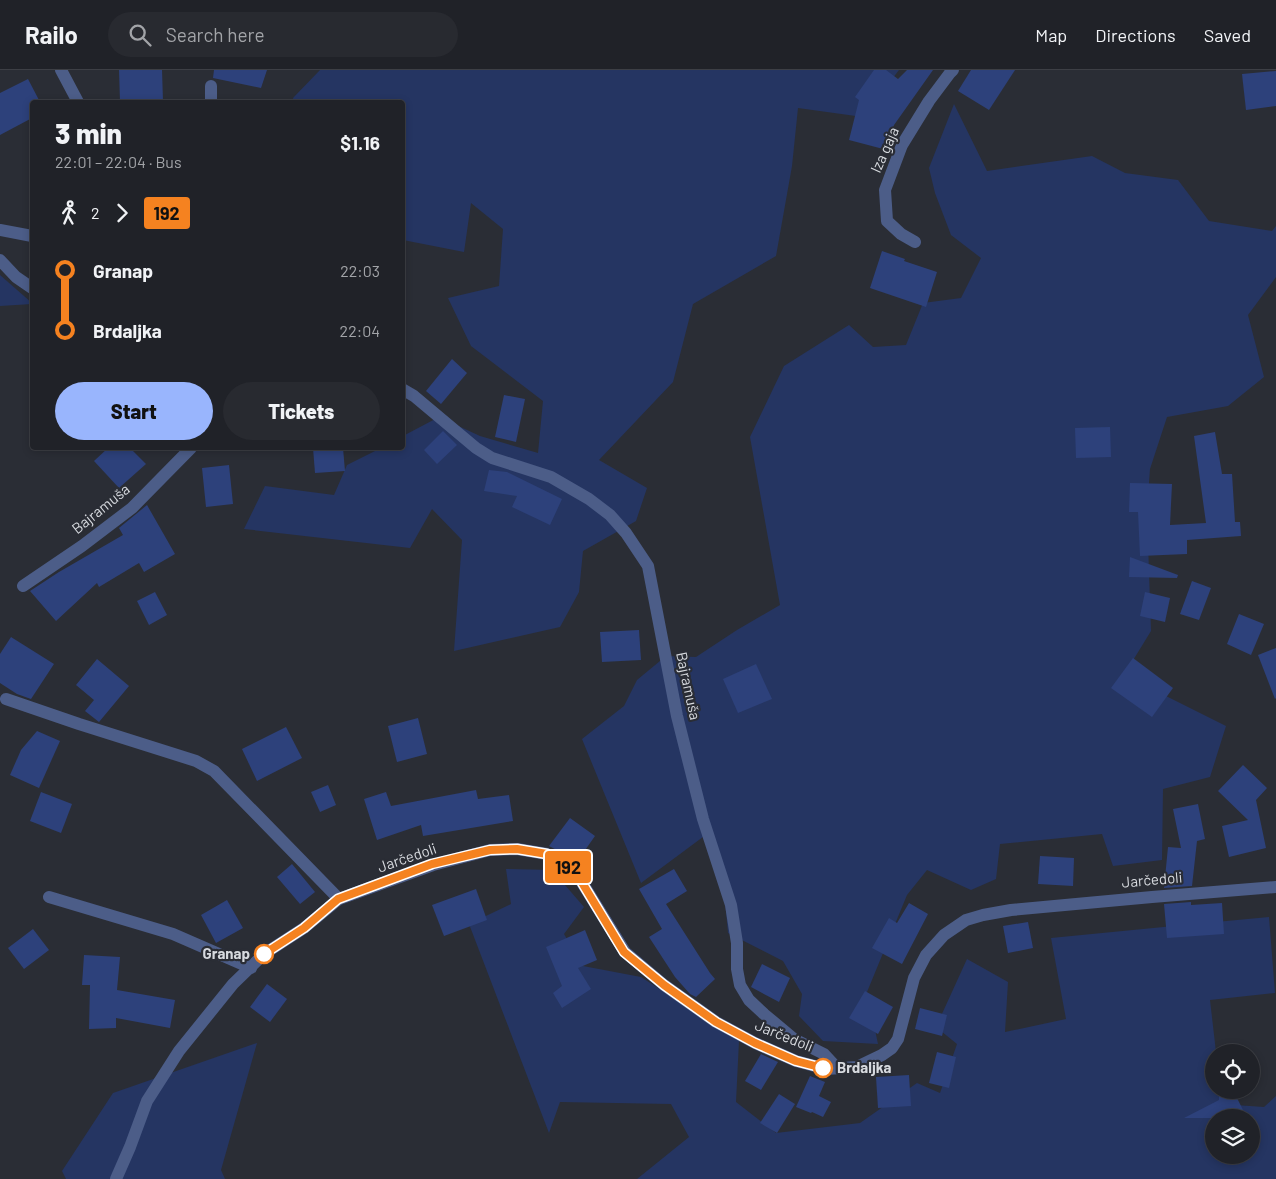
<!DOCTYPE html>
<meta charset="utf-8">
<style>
:root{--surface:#202228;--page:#282a30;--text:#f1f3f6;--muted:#a2a4a8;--line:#3d3f45;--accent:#99b5fd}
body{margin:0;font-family:Barlow,sans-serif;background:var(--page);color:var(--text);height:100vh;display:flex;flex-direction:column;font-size:19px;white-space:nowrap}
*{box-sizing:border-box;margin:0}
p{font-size:16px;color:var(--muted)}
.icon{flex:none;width:28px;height:28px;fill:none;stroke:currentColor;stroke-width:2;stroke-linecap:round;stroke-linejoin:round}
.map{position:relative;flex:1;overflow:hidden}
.panel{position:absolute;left:30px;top:30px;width:375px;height:350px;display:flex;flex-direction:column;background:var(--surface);border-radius:5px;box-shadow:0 2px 8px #0003,0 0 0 1px var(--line)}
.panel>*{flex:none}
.badge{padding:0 10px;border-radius:4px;font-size:18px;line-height:32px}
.fabs{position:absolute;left:1205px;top:974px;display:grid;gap:10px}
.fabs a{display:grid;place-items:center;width:55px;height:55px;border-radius:50%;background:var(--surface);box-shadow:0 2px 8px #0003,0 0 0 1px var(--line);font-size:25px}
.map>.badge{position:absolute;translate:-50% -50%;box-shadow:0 0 0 2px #fff}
.legs{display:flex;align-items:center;gap:8px;height:55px;padding:0 25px;font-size:16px}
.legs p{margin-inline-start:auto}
.head{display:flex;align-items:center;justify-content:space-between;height:85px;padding:0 25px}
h1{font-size:28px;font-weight:800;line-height:38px}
.cta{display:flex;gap:10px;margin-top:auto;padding:10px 25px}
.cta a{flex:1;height:58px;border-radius:30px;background:var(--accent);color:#111;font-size:20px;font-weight:800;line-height:58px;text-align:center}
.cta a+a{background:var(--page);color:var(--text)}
ul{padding:0 25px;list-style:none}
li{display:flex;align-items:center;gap:18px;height:60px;font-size:19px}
li i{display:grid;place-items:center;width:8px;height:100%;margin:0 6px;background:currentColor}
li i::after{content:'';width:12px;height:12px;margin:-6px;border:4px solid;border-radius:50%;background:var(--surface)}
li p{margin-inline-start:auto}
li:first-child i{background:linear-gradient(#0000 50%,currentColor 0)}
li:last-child i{background:linear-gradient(currentColor 50%,#0000 0)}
header{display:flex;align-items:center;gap:30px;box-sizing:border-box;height:70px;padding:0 25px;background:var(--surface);border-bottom:1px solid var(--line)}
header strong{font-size:24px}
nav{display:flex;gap:28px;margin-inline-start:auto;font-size:18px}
.search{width:350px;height:45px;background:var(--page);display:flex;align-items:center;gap:12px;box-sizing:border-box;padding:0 18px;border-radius:28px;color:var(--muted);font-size:19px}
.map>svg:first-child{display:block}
.green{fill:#253562;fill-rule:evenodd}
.building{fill:#2d417b}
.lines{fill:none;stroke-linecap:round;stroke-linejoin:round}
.street{stroke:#4c5d88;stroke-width:12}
.line-1-casing{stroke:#fff;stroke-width:11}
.line-1{stroke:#f58220;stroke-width:8}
.stop-1-dot{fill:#fff;stroke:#f58220;stroke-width:2.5}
.labels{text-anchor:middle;stroke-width:4.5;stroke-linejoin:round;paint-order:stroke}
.street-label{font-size:15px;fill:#d7dadf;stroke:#2a2d35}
.stop-label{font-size:15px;font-weight:bold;fill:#d7dadf;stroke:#2a2d35;text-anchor:end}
</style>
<header>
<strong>Railo</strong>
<div class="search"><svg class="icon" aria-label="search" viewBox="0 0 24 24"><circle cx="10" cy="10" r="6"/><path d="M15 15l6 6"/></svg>Search here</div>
<nav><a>Map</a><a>Directions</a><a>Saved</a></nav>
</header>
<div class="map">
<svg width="1276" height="1109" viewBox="0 0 1276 1109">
<rect width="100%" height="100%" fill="#2a2d35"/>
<g class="green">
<path d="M320,0H899L863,47L798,38L792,96L776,186L693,234L673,312L599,390L647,418L636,451L583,481L579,522L560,557L454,581L462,470L432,439L410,478L244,459L265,416L334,425L347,395L381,378H402L403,366L439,347L480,366L538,383L543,331L471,276L448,228L499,216L503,159L471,133L464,182L403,170L402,97L404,94L402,93V32H294L293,28Z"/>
<path d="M954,34L987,101L1092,86L1125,103L1178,110L1209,151L1272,161L1276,156V207L1248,245L1264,307L1228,336L1167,347L1150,399L1147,441L1151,561L1124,605L1226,656L1210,707L1163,719L1162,790L1113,796L1102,764L1000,774L996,809L971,820L927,800L907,825L867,922L878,974L823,971L799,946L802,924L783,891L728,863L724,820L711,761L641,813L582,669L624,636L637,610L666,586L696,587L737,560L780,535L750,367L784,296L849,255L873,277L906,275L923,233L961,228L981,188L951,165L935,123L929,98Z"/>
<path d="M0,205L32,233V234L0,236Z"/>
<path d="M506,799L552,800L584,837L564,864L583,896L641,907L739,971L736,1032L776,1063L860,1053L917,1013L940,1023L957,974L936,957L967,889L1008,912L1005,962L1066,949L1051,868L1184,855L1269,847L1275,923L1210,930L1216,982H1214V1020H1220L1221,1034L1264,1037L1276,1026V1109H637L689,1067L671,1034L560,1032L549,1063L469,854L511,834ZM1214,1048H1251V1085H1214Z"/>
<path d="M257,973L221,1100L225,1109H66L62,1101L113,1023Z"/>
</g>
<g class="building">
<path d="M119,0H162L163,32H120Z"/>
<path d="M214,0H267L261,18L213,8Z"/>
<path d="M874,0H886L898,9L907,0H933L894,55L887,80L849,70L859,30L855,27Z"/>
<path d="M971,0H1015L989,40L958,21Z"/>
<path d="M1276,1V36L1246,40L1242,4Z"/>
<path d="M28,9L40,32H32V48L0,65V23Z"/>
<path d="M882,181L905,189L904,191L937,202L926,237L870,218Z"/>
<path d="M452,289L467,303L441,334L426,321Z"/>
<path d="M504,325L525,329L516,372L495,367Z"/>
<path d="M1110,357L1111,387L1076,388L1075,358Z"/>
<path d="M443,361L457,375L437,394L424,380Z"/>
<path d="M1215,362L1222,404H1232L1235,452H1240L1241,466L1187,470V484L1140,486L1138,442H1129L1130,413L1172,414L1170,455L1206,453L1194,366Z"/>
<path d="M108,378H130L146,394L119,418L94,391Z"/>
<path d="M313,378H343L345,401L315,403Z"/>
<path d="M229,395L233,434L206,437L202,398Z"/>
<path d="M489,400L507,402L562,429L550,455L512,437L517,426L484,421Z"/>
<path d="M147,435L175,484L144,502L139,493L99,517L97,513L56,551L30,521L59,502L123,465L119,458Z"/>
<path d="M1130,487L1178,505L1177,508L1129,507Z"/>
<path d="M1192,511L1211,518L1199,550L1180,544Z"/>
<path d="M155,522L167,545L149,555L137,531Z"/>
<path d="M1145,522L1170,528L1165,552L1140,546Z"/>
<path d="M1239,544L1264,554L1251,585L1227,574Z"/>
<path d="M639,560L641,590L602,592L600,562Z"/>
<path d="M11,567L54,594L31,629L17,624L0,613V584Z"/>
<path d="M1276,578V628L1275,629L1258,585Z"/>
<path d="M1133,588L1173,618L1152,647L1111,618Z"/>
<path d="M97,589L129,616L99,652L85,641L94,630L76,615Z"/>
<path d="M756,594L772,629L738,643L723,609Z"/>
<path d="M418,648L427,684L397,692L388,656Z"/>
<path d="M286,657L302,688L257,711L242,679Z"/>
<path d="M37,661L60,671L39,718L10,705L21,680Z"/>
<path d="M1243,695L1267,718L1256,730L1266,778L1229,787L1222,756L1248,750L1218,721Z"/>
<path d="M328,715L336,735L320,742L311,722Z"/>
<path d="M476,720L478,729L509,725L513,751L423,766L421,755L377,770L364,729L386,722L391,736Z"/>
<path d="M41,722L72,734L61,763L30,751Z"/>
<path d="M1198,734L1205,769L1197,771L1192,816L1164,818L1168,777L1181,778L1173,739Z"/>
<path d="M570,748L595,766L576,793L568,786L549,776Z"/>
<path d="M1040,786L1074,788L1073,816L1038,814Z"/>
<path d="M292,794L315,822L300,834L277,807Z"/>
<path d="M674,799L687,821L666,834L710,903L715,909L696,927L690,924L675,907L649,867L662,859L639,819Z"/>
<path d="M476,819L487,850L444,866L432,835Z"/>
<path d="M227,830L243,858L216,873L201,845Z"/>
<path d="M1191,832V835L1222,833L1224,864L1167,868L1164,834Z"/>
<path d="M909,833L928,844L902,894L872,878L889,848L897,853Z"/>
<path d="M1028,852L1033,878L1008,883L1003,856Z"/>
<path d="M33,859L49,880L24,899L8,878Z"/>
<path d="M585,860L597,890L578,898L591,919L562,938L553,923L562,916L546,877Z"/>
<path d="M84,885L120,887L117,920L175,930L170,958L116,948V958L89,959L90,915H82Z"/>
<path d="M762,894L790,908L779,932L751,917Z"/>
<path d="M267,914L287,929L270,952L250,937Z"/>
<path d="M865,921L893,937L878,964L849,948Z"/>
<path d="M920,938L947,945L942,966L915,959Z"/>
<path d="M937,982L956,987L949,1018L929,1013Z"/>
<path d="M761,984L778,992L761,1020L745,1011Z"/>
<path d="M909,1005L911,1036L878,1038L876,1007Z"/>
<path d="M810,1006L825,1012L819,1026L831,1032L823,1047L812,1042L811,1043L796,1037Z"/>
<path d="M1219,1020H1233L1243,1040L1229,1048H1184L1219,1030Z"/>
<path d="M779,1024L795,1034L777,1063L760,1053Z"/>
</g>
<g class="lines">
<g class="street">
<path d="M61,0L78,32"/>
<path d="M211,32V16"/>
<path d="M0,160L32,166"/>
<path d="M915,172L901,164L887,151L885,120L902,75L929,31L950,3L953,0"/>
<path d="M0,190L16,207L32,218"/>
<path d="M402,319L414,326L476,378L492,388L551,407L589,429L610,445L626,463L648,496L677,646L703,749L731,835L737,873V899L740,915L749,930L764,944L794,969L824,984L837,998"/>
<path d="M23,516L82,476L132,438L191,378"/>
<path d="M6,629L79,654L196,691L214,701L339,829"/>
<path d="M49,827L173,864L251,898"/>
<path d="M116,1109L130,1077L147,1031L179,981L233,914L264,884L304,858L339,829L433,795L490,780L517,779L547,784L564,793L578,806L625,882L664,915L716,952L755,973L796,991L826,999L857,997L882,985L892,978L898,969L914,908L926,885L944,865L966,850L983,845L1011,840L1152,827L1276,817"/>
</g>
</g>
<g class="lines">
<defs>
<path id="line-1" d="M264,884L304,858L338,829L432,794L490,780L517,779L547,784L564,793L578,806L624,882L664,915L716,952L755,973L796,991L823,998"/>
</defs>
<use href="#line-1" class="line-1-casing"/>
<use href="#line-1" class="line-1"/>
</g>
<g class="stop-1-dot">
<circle cx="264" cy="884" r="9"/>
<circle cx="823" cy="998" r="9"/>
</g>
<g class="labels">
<g class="street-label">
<text transform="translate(885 80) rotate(-66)" y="5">Iza gaja</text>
<text transform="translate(101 439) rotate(-39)" y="5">Bajramuša</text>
<text transform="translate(688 616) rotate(78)" y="5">Bajramuša</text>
<text transform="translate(407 788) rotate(-19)" y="5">Jarčedoli</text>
<text transform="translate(1152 810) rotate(-5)" y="5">Jarčedoli</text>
<text transform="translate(784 966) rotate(22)" y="5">Jarčedoli</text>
</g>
<g class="stop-label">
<text x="250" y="889">Granap</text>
<text x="837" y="1003" text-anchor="start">Brdaljka</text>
</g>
</g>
</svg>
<div class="fabs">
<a><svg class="icon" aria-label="locate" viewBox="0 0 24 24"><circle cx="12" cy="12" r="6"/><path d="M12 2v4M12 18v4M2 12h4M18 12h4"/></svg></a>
<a><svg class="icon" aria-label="layers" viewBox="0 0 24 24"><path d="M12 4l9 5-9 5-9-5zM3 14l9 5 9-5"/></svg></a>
</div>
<b class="badge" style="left:568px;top:797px;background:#f58220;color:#111">192</b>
<section class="panel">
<div class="head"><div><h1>3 min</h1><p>22:01 – 22:04 · Bus</p></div><b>$1.16</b></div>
<div class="legs"><svg class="icon" aria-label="walk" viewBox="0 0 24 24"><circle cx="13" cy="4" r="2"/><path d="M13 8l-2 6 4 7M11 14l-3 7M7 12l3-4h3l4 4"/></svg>2<svg class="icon" aria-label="forward" viewBox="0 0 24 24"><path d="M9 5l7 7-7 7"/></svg><b class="badge" style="background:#f58220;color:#111">192</b></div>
<ul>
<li><i style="color:#f58220"></i><b>Granap</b><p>22:03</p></li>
<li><i style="color:#f58220"></i><b>Brdaljka</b><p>22:04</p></li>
</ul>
<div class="cta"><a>Start</a><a>Tickets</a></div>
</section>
</div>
